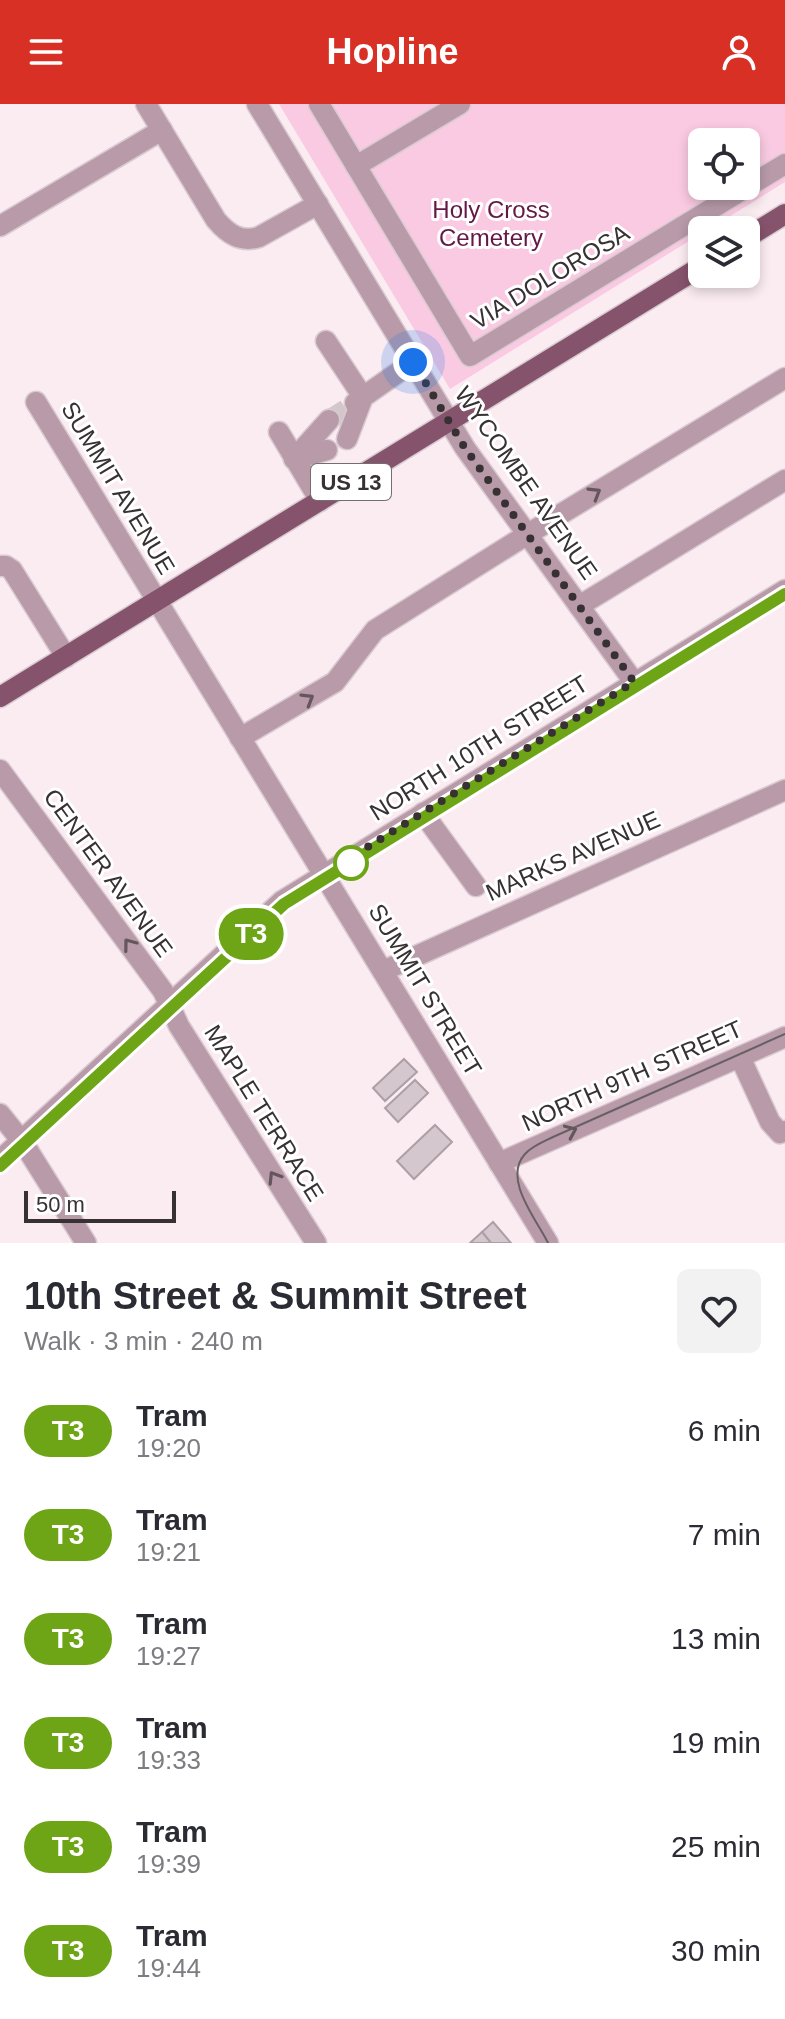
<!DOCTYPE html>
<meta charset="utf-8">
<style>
:root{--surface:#fff;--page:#f2f2f3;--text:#2b2b33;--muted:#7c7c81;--accent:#d93025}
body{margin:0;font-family:Arial,sans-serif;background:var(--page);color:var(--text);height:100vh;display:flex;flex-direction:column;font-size:30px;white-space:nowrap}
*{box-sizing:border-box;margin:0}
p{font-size:26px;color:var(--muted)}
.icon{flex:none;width:44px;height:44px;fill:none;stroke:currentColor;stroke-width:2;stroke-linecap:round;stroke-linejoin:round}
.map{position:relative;height:1139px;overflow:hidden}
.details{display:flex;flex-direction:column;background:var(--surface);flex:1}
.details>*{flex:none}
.badge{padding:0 16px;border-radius:26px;font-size:28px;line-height:52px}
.buttons{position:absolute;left:688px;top:24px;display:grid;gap:16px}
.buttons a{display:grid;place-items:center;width:72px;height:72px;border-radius:12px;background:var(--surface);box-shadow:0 4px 12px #0003;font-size:40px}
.scale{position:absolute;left:24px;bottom:20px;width:152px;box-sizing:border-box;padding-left:8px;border:4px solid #373134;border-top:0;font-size:22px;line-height:28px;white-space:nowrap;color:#373134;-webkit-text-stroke:6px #fff;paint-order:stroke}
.you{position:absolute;width:40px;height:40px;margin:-20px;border:6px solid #fff;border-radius:50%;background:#1a73e8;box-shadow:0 0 0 12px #1a73e833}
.map>.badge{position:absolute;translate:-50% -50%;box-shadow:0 0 0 4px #fff}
.round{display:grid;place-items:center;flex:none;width:84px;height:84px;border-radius:12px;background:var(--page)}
.overview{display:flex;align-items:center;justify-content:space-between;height:136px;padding:0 24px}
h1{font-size:38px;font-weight:600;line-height:60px}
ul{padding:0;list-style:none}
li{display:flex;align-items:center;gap:24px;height:104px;padding:0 24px}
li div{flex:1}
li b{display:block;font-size:30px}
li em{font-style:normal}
li .badge{min-width:88px;font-weight:700;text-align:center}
header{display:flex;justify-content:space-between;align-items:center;height:104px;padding:0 24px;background:var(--accent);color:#fff;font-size:36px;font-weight:600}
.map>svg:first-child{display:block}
.green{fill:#facae2;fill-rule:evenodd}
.building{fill:#d5c7ce;stroke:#ad9fa5;stroke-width:2}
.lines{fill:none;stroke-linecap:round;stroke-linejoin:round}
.minor-tunnel{stroke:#d4c7cc;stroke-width:20;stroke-dasharray:20 10;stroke-linecap:butt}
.minor-casing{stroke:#d8cad0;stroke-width:23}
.major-casing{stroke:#d8cad0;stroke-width:23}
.minor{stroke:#b89aa9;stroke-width:20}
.major{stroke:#86536d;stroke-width:20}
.tram{stroke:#686063;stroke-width:2}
.oneway{stroke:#64565d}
.line-casing{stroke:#fff;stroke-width:18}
.line{stroke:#6ea516;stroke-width:12}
.walk{stroke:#373134;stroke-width:8;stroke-dasharray:0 14.4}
.stop-dot{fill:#fff;stroke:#6ea516;stroke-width:4}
.labels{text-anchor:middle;stroke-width:6;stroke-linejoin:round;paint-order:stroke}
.shield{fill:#fff;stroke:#736f71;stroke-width:2}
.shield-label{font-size:22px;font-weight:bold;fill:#373134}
.park-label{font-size:24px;fill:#641846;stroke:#fff}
.street-label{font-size:24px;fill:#373134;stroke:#fff}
</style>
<header><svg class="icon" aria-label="menu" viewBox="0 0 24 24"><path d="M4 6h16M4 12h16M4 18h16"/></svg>Hopline<svg class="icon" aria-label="person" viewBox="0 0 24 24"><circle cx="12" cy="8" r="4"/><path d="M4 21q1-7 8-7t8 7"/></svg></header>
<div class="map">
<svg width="785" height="1139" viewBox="0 0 785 1139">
<rect width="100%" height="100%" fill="#fbecf2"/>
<path class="green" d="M279,0H785V78L708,126H702V129L450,285ZM702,38H746V82H702Z"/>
<g class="building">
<path d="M404,955L417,968L385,997L373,984Z"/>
<path d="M415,976L428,989L398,1018L385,1004Z"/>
<path d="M435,1021L452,1038L414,1075L397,1057Z"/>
<path d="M493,1118L511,1139H491L482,1128Z"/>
<path d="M482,1128L491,1139H470Z"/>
</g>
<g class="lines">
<path class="minor-tunnel" d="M329,316L348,304"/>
<defs>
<g id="minor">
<path d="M146,0L216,116C228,130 241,139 259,133L318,100"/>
<path d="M257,0L465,344L634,578"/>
<path d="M319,0L470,252L785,60"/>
<path d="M356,62L460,0"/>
<path d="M0,122L162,26"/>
<path d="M326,237L363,293L355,299"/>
<path d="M36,298L548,1139"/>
<path d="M279,328L320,397"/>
<path d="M347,335L363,293L413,258"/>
<path d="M294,355L329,316"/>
<path d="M294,355L327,346"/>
<path d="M0,462H6L12,466L66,553"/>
<path d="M579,502L785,376"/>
<path d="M240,634L335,578L375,526L528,430L785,274"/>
<path d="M0,666L163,887L179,922L316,1139"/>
<path d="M423,709L476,782"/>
<path d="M383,867L785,686"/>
<path d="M740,953L770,1018L780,1029L785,1027"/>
<path d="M0,1010L24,1040L86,1139"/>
<path d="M0,1056L282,797L785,486"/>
<path d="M499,1059L785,933"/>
</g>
<g id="major">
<path d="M746,134L785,110"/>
<path d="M0,593L702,162"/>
</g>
</defs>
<use href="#minor" class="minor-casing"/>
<use href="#major" class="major-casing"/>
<use href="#minor" class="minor"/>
<use href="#major" class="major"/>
<g class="tram">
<path d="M0,1062L284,800L785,490"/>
<path d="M548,1139C537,1116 502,1075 525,1050C532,1042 543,1038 553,1033L785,930"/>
</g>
</g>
<defs><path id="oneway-chevron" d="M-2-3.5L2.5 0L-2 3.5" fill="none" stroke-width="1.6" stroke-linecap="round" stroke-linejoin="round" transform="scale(2)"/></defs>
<g class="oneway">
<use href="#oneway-chevron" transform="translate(595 389) rotate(-31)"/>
<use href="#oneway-chevron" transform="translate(308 595) rotate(-31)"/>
<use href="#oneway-chevron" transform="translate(129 840) rotate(-127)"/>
<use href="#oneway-chevron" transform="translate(571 1027) rotate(-24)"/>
<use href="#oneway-chevron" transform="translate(274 1073) rotate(-122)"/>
</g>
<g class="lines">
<defs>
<path id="line" d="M0,1062L284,800L785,490"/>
</defs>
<use href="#line" class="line-casing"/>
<use href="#line" class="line"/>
<path class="walk" d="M351,759L348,755L634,578L465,344L413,258"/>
</g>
<circle class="stop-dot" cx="351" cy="759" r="16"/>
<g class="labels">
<rect class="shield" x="311" y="360" width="80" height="36" rx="6"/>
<g class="shield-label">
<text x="351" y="386">US 13</text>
</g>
<g class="park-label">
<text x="491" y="114">Holy Cross<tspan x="491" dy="28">Cemetery</tspan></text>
</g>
<g class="street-label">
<text transform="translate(550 173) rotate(-31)" y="8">VIA DOLOROSA</text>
<text transform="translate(526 379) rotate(55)" y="8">WYCOMBE AVENUE</text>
<text transform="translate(118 384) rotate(59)" y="8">SUMMIT AVENUE</text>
<text transform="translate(479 644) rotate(-32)" y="8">NORTH 10TH STREET</text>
<text transform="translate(573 752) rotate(-24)" y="8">MARKS AVENUE</text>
<text transform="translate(108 769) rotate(54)" y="8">CENTER AVENUE</text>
<text transform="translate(425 886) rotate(59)" y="8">SUMMIT STREET</text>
<text transform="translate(632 972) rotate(-24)" y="8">NORTH 9TH STREET</text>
<text transform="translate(264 1009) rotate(58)" y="8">MAPLE TERRACE</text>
</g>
</g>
</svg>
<div class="buttons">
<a><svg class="icon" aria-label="locate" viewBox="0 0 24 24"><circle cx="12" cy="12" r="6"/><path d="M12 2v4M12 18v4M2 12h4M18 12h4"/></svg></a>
<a><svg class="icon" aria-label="layers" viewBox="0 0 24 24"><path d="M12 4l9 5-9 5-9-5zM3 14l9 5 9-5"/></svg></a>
</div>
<div class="scale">50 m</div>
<div class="you" style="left:413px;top:258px"></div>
<b class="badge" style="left:251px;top:830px;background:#6ea516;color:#fff">T3</b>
</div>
<section class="details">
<div class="overview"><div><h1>10th Street &amp; Summit Street</h1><p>Walk · 3 min · 240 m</p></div><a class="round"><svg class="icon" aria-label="heart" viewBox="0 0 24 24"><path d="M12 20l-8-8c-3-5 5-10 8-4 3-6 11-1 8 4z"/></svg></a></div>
<ul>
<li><span class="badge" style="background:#6ea516;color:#fff">T3</span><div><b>Tram</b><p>19:20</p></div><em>6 min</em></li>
<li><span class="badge" style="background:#6ea516;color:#fff">T3</span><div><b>Tram</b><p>19:21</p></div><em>7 min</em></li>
<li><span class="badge" style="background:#6ea516;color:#fff">T3</span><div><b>Tram</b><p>19:27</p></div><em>13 min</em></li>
<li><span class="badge" style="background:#6ea516;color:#fff">T3</span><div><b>Tram</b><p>19:33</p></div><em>19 min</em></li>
<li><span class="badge" style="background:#6ea516;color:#fff">T3</span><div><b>Tram</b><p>19:39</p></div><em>25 min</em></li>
<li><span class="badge" style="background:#6ea516;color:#fff">T3</span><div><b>Tram</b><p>19:44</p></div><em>30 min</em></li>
</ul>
</section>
